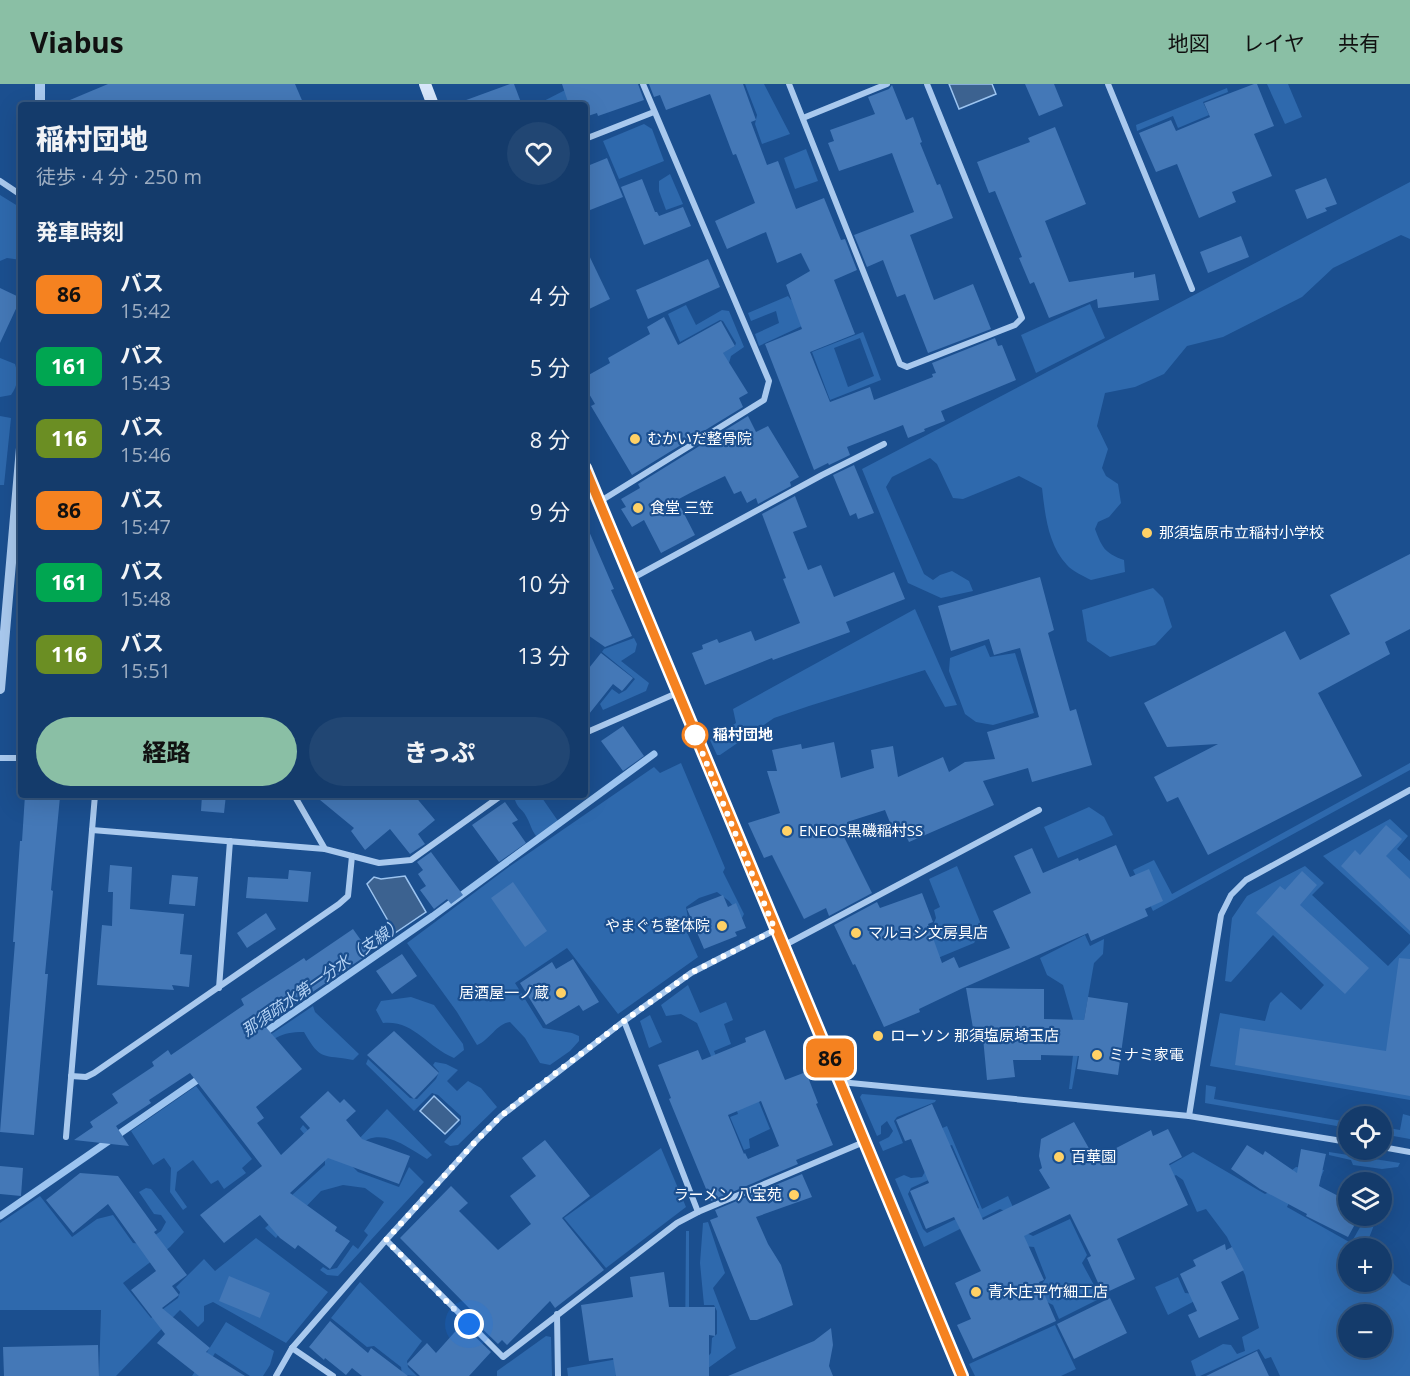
<!DOCTYPE html>
<html lang="ja">
<meta charset="utf-8">
<style>
:root{--surface:#143b6b;--page:#214673;--text:#f1f3f6;--muted:#9dadc1;--line:#33557e;--accent:#8abfa5}
body{margin:0;font-family:"Open Sans","Noto Sans JP",sans-serif;background:var(--page);color:var(--text);height:100vh;display:flex;flex-direction:column;font-size:22px;white-space:nowrap}
*{box-sizing:border-box;margin:0}
p{font-size:20px;color:var(--muted)}
.icon{flex:none;width:33px;height:33px;fill:none;stroke:currentColor;stroke-width:2;stroke-linecap:round;stroke-linejoin:round}
.map{position:relative;flex:1;overflow:hidden}
.details{position:absolute;left:18px;top:18px;width:570px;height:696px;display:flex;flex-direction:column;background:var(--surface);border-radius:6px;box-shadow:0 6px 24px #0002,0 0 0 2px var(--line)}
.details>*{flex:none}
.badge{padding:0 12px;border-radius:9px;font-size:21px;line-height:39px}
.fabs{position:absolute;left:1338px;top:1022px;display:grid;gap:12px}
.fabs a{display:grid;place-items:center;width:54px;height:54px;border-radius:50%;background:var(--surface);box-shadow:0 6px 24px #0002,0 0 0 2px var(--line);font-size:30px}
.you{position:absolute;width:30px;height:30px;margin:-15px;border:4px solid #fff;border-radius:50%;background:#1a73e8;box-shadow:0 0 0 9px #1a73e833}
.map>.badge{position:absolute;translate:-50% -50%;box-shadow:0 0 0 3px #fff}
h2{padding:0 18px;font-size:22px;line-height:54px}
.round{display:grid;place-items:center;flex:none;width:63px;height:63px;border-radius:32px;background:var(--page)}
.head{display:flex;align-items:center;justify-content:space-between;height:102px;padding:0 18px}
h1{font-size:28px;font-weight:800;line-height:45px}
.button{display:flex;gap:12px;margin-top:auto;padding:12px 18px}
.button a{flex:1;height:69px;border-radius:36px;background:var(--accent);color:#111;font-size:24px;font-weight:800;line-height:69px;text-align:center}
.button a+a{background:var(--page);color:var(--text)}
ul{padding:0;list-style:none}
li{display:flex;align-items:center;gap:18px;height:72px;padding:0 18px}
li div{flex:1}
li b{display:block;font-size:22px}
li em{font-style:normal}
li .badge{min-width:66px;font-weight:700;text-align:center}
header{display:flex;align-items:center;gap:36px;box-sizing:border-box;height:84px;padding:0 30px;background:var(--accent);color:#111}
header strong{font-size:28px}
nav{display:flex;gap:33px;margin-inline-start:auto;font-size:21px}
.map>svg:first-child{display:block}
.green{fill:#2e69ad;fill-rule:evenodd}
.water{fill:#3c6290;stroke:#9cc4f0;stroke-width:1.5}
.lines{fill:none;stroke-linecap:round;stroke-linejoin:round}
.stream{stroke:#9cc4f0;stroke-width:7}
.building{fill:#4478b7;fill-rule:evenodd}
.minor{stroke:#a9c9ee;stroke-width:6}
.tertiary{stroke:#a9c9ee;stroke-width:10}
.secondary{stroke:#d6e6fa;stroke-width:12}
.line-casing{stroke:#fff;stroke-width:14}
.line{stroke:#f58220;stroke-width:9}
.walk{stroke:#fff;stroke-width:6;stroke-dasharray:0 10.8}
.poi-dot{fill:#ffd166;stroke:#1b4f8f;stroke-width:2}
.stop-dot{fill:#fff;stroke:#f58220;stroke-width:3}
.labels{text-anchor:middle;stroke-width:4.5;stroke-linejoin:round;paint-order:stroke}
.poi-label{font-size:15px;fill:#fff;stroke:#1b4f8f;text-anchor:start}
.stop-label{font-size:15px;font-weight:bold;fill:#fff;stroke:#1b4f8f;text-anchor:start}
.water-label{font-size:16px;font-style:italic;fill:#b5d3f5;stroke:#1b4f8f}
</style>
<header>
<strong>Viabus</strong>
<nav><a>地図</a><a>レイヤ</a><a>共有</a></nav>
</header>
<div class="map">
<svg width="1410" height="1292" viewBox="0 0 1410 1292">
<rect width="100%" height="100%" fill="#1b4f8f"/>
<g class="green">
<path d="M745,0H764L790,50L762,60L755,40L757,31Z"/>
<path d="M1267,0H1288L1302,33L1285,40Z"/>
<path d="M571,3L584,9L563,18L561,21H536Z"/>
<path d="M1227,4L1228,8L1203,18L1209,31L1178,44L1173,32L1137,47L1136,41Z"/>
<path d="M644,40L652,45L664,77L619,95L603,57Z"/>
<path d="M806,65L818,97L795,105L784,74Z"/>
<path d="M670,90L683,120L666,126L659,107V97Z"/>
<path d="M1410,98V155L1401,151L1333,184L1302,213L1223,253L1187,262L1164,290L1135,303L1105,309L1097,342L1108,365L1102,384L1106,392L1118,400L1121,419L1109,433L1098,438L1095,445C1102,463 1104,469 1124,476L1125,488L1091,496C1083,492 1072,487 1067,481C1048,461 1045,430 1042,404L1019,392L963,415L953,414L937,380L930,374L892,393L886,403L924,490L933,496L940,491L952,487L969,497L973,507L941,514L908,499L862,385Z"/>
<path d="M0,111L21,124V176L7,174L0,177Z"/>
<path d="M831,200L802,242L759,262L755,250L779,239L776,227L751,237L748,229L788,212L791,216Z"/>
<path d="M1090,220L1105,254L1036,289L1021,251Z"/>
<path d="M686,221L696,241L722,226L729,227L744,263L731,272L729,279L714,293L697,283L735,262L736,259L723,237L720,236L680,258L668,230Z"/>
<path d="M863,248L881,296L830,316L812,268ZM860,254L874,292L848,303L834,264Z"/>
<path d="M0,274L15,280C19,292 18,301 11,311L0,313Z"/>
<path d="M0,332L11,334L4,401H0Z"/>
<path d="M1153,504L1163,514L1172,543L1155,561L1110,573L1087,557L1082,526Z"/>
<path d="M915,525L957,621L945,623L925,586L809,622L774,634L720,671H717L710,656L736,639L733,625Z"/>
<path d="M634,554L637,560L635,568L621,577L649,599L646,607L603,626L600,620L612,605L619,610L626,606L635,595L602,568L604,565Z"/>
<path d="M985,561L990,573L1015,569L1034,629L993,641L976,638L965,630L949,587L950,574Z"/>
<path d="M681,679L725,784L723,788L744,830L742,834L729,817L717,808L699,814L686,823L688,834L683,839L698,873L618,930L567,864L515,899L543,944L572,949L579,952V957L570,967L550,981L540,979L525,954L510,938C496,940 490,956 477,961L457,928L407,859L506,785L654,683L660,689Z"/>
<path d="M1410,679V686L1153,827L1133,786L1154,776L1172,810Z"/>
<path d="M540,711L558,737L537,753C531,746 531,741 527,734C522,723 517,726 514,712Z"/>
<path d="M1089,723L1104,733L1113,751L1058,774L1044,743Z"/>
<path d="M1390,735L1408,752L1397,765L1410,777V851L1323,772Z"/>
<path d="M957,782L983,845L974,859L933,876V857L935,851L932,843L936,834L934,826L940,823L929,795Z"/>
<path d="M1305,782L1324,799L1312,811L1388,882L1410,859V1016L1210,982L1220,929L1265,937L1270,919L1281,908L1301,926L1324,901L1273,851L1231,898L1225,897L1232,834L1247,812Z"/>
<path d="M1085,851L1090,862L1104,855L1103,870L1094,879L1072,1005H1069L1076,946L1063,901L1047,891L1040,874Z"/>
<path d="M688,901L700,929L726,918L733,936L724,940L731,960L714,967L725,994L719,991L697,939L681,930L666,932L661,921Z"/>
<path d="M411,913L434,921L463,960L464,966L454,974C427,963 414,936 383,939L376,926L381,917Z"/>
<path d="M313,922L315,928L359,970L353,976C323,970 321,978 304,948C278,948 275,955 255,968C246,973 236,976 227,980Z"/>
<path d="M650,931L662,958L649,964L640,937Z"/>
<path d="M368,975L410,1014L417,1015L436,995L439,988L433,981L435,978L446,980L458,986L447,997L457,1007L468,997L481,1004L497,1023L458,1061L450,1062L444,1058L461,1040V1032L438,1011L432,1009L414,1027L366,980Z"/>
<path d="M1206,1001L1216,1003L1214,1015L1348,1038V1044L1205,1019Z"/>
<path d="M196,1002L252,1075L242,1084L246,1089L224,1105L218,1096L211,1100L193,1076L177,1088L175,1106L187,1123L183,1126L170,1108L171,1084L164,1074L153,1081L131,1047Z"/>
<path d="M753,1003L770,1045L749,1055L750,1064L744,1066L730,1033L738,1030L731,1011Z"/>
<path d="M862,1010L936,1016L935,1018L897,1033L894,1037L903,1059L883,1067L879,1058L889,1053L893,1047L887,1037L881,1042V1050L877,1052L860,1013Z"/>
<path d="M387,1025L432,1071L427,1075C407,1063 380,1041 358,1062C354,1066 351,1073 348,1078L358,1088L399,1103L409,1083L424,1098L338,1192L327,1191L320,1186L323,1183L328,1186L337,1184L353,1161L358,1165L368,1151L364,1147L384,1118L365,1104L343,1101L321,1107L298,1131L292,1132L276,1154L265,1144L292,1120L291,1112L325,1081V1075L300,1045L303,1041L334,1074L343,1072Z"/>
<path d="M1403,1030L1410,1032V1055L1382,1050V1043L1400,1046Z"/>
<path d="M947,1042L982,1125L1008,1112L1024,1148L1033,1152L1070,1135L1087,1171L1082,1179L1101,1214L1059,1235L1053,1221L1043,1216L1038,1206L1046,1194L1034,1163L1023,1162L1007,1128L1000,1125L924,1163L895,1095L904,1091L911,1094L922,1093L927,1084L933,1094L911,1104L908,1110L923,1145L927,1149L979,1124L952,1061L936,1066L929,1050Z"/>
<path d="M661,1064L686,1123L606,1184L564,1134Z"/>
<path d="M1193,1068L1265,1110C1281,1104 1282,1093 1296,1083L1324,1086L1320,1095L1302,1092L1287,1123L1351,1159L1367,1131H1378L1365,1164H1348V1197H1382V1178L1402,1198L1410,1202V1292H1280L1271,1273L1265,1275L1259,1265L1200,1292H1196L1191,1277L1223,1260L1231,1261L1237,1270L1245,1267L1242,1253L1259,1244L1245,1191L1227,1153L1206,1125L1197,1128L1183,1096L1176,1091L1129,1114L1126,1106ZM1348,1230H1382V1263H1348Z"/>
<path d="M1329,1068L1400,1079L1398,1083L1382,1085L1353,1081L1351,1076L1329,1071Z"/>
<path d="M146,1104L151,1105L184,1148L170,1163L123,1199L151,1234L178,1214L180,1208L176,1203L204,1175L215,1187L256,1154L328,1208L286,1259L213,1218L204,1222V1237L198,1243L180,1226L116,1292H99L101,1226H0V1139L40,1112L72,1153L97,1135L113,1131L133,1159L142,1160L161,1147L166,1138L161,1131L154,1130L139,1108Z"/>
<path d="M708,1138L725,1189L713,1204L736,1264L697,1292L636,1281L615,1292H568L567,1284L685,1263L686,1147H689V1274L705,1276L711,1269L712,1254L717,1250V1227L714,1221H704L700,1179L703,1139Z"/>
<path d="M1178,1193L1185,1209L1206,1211L1168,1231L1155,1203Z"/>
<path d="M360,1198L422,1257L407,1277L408,1283L417,1292L402,1291L401,1283L374,1262L367,1263L331,1234Z"/>
<path d="M226,1238L274,1267L270,1281L263,1292H250L215,1269L201,1292H192Z"/>
<path d="M1055,1241L1076,1285L1061,1292H975L969,1280Z"/>
<path d="M546,1252L551,1253L552,1292H497V1287Z"/>
</g>
<g class="water">
<path d="M949,0H992L996,10L959,25Z"/>
<path d="M405,792L426,828L395,849L367,800L374,793L381,795Z"/>
<path d="M434,1012L459,1036L445,1050L420,1027Z"/>
</g>
<g class="lines">
<g class="stream">
<path d="M261,951L433,832L654,670"/>
<path d="M0,1132L203,992"/>
</g>
</g>
<g class="building">
<path d="M108,0H295L304,21H58Z"/>
<path d="M510,0H514L522,21H459L458,19Z"/>
<path d="M562,0H638L644,16L598,32L597,29L585,33V21H569Z"/>
<path d="M649,0H743L756,36L751,38L767,81L778,77L796,125L824,114L841,156L845,155L857,186L834,196L855,250L810,268L830,318L870,303L874,316L933,293L932,290L936,289L932,279L995,254L998,262L1002,261L1016,296L941,327L945,337L924,345L925,347L908,354L903,341L847,363L850,371L829,381L828,379L814,386L765,260L802,245L786,201L810,187L801,169L777,179L766,148L727,165L715,137L755,119L736,70L733,71L710,10L666,26L660,11L654,13Z"/>
<path d="M1025,0H1054L1063,22L1039,32Z"/>
<path d="M1254,0H1257L1274,42L1254,50L1272,92L1232,108L1236,118L1199,134L1177,80L1156,88L1139,49L1171,36L1176,47L1210,33L1204,19Z"/>
<path d="M892,1L906,36L913,33L922,58L920,59L937,101L940,100L953,134L910,151L934,216L973,200L991,245L928,269L905,210L897,213L883,176L867,183L854,151L914,128L892,69L839,87L828,59L834,57L830,46L875,30L868,13L889,5Z"/>
<path d="M1055,43L1086,120L1045,137L1069,198L1134,188V194L1155,190L1159,216L1098,224L1097,215L1049,234L1034,198L1030,200L1019,174L1022,173L995,107L989,109L977,78L1030,58L1028,54Z"/>
<path d="M607,74L623,113L585,128V83Z"/>
<path d="M1326,94L1337,120L1325,124L1327,127L1307,135L1295,106Z"/>
<path d="M642,95L655,128H657L659,132L683,123L691,142L644,161L621,103Z"/>
<path d="M1241,152L1249,173L1208,189L1200,168Z"/>
<path d="M585,163L610,215L585,227Z"/>
<path d="M708,175L720,203L648,235L636,206Z"/>
<path d="M0,204L21,214L0,259Z"/>
<path d="M664,233L678,261L721,237L735,262L723,269L748,309L739,314L743,323L632,391L591,322L595,320L585,303V293L610,279L608,274L650,250L647,243Z"/>
<path d="M748,332L756,348L768,342L799,393L790,398L791,402L758,420L756,414L747,419L741,407L734,410L725,392L692,408L677,416L695,451L661,469L644,436L632,443L621,425L626,423L621,415L640,404L638,400Z"/>
<path d="M854,381L874,429L858,435L856,429L850,432L833,391Z"/>
<path d="M795,412L807,443L793,448L808,486L821,481L834,513L894,488L905,515L846,538L850,548L773,576L772,574L705,601L692,569L703,565L702,561L717,555L719,559L751,547L755,557L800,539L783,495L786,494L762,430Z"/>
<path d="M585,438L614,505L611,506L632,552L605,563L585,549Z"/>
<path d="M1410,470V545L1385,558L1390,570L1318,609L1362,692L1208,771L1178,713L1167,718L1154,693L1218,660L1167,663L1144,619L1285,547L1300,576L1350,550L1330,511Z"/>
<path d="M1040,493L1054,546L1048,549L1070,627L1076,625L1092,681L1032,698L1028,684L983,697L994,721L909,758L899,737L891,741L885,726L847,738L849,747L842,749L872,809L829,832L826,824L804,835L772,771L764,774L748,739L780,729L767,687H777L772,666L801,660L802,665L834,658L841,694L874,684L871,666L893,662L898,693L943,673L949,688L965,678L995,675L987,648L1039,633L1020,564L994,571L989,555L951,567L938,522Z"/>
<path d="M601,569L633,594L622,607L613,600L585,635V589Z"/>
<path d="M623,642L644,672L623,687L601,657Z"/>
<path d="M25,711L60,713L51,806L53,807L45,890H48L34,1051L0,1048L15,858H13L20,757H22Z"/>
<path d="M202,711H226L224,729L201,727Z"/>
<path d="M314,711H414L435,736L418,750L425,760L410,770L390,745L365,766L351,747L354,744Z"/>
<path d="M505,718L518,736L512,739L526,759L499,778L472,741Z"/>
<path d="M1386,741L1402,755L1386,772L1410,795V847L1341,782L1355,766L1360,771Z"/>
<path d="M1116,761L1130,793L1149,785L1163,817L1145,825L1148,832L1091,857L1088,849L963,904L919,925L920,928L884,943L855,880L853,881L834,841L877,818L880,824L922,809L933,838L928,840L942,879L954,873L959,884L1010,864L993,827L1031,809L1014,772L1032,764L1043,789L1078,774L1079,777Z"/>
<path d="M431,768L463,811L451,820L447,815L434,825L420,806L426,802L418,790L423,786L417,778Z"/>
<path d="M110,781L132,783L130,825L184,830L180,870L192,871L189,903L172,901L174,906L97,901L102,841L112,842L113,808H108Z"/>
<path d="M289,786L311,788L308,818L246,814L248,793L288,795Z"/>
<path d="M1302,787L1317,801L1300,821L1369,884L1345,910L1256,829L1280,802L1285,806Z"/>
<path d="M172,791L198,793L195,822L169,820Z"/>
<path d="M513,798L547,847L525,863L491,814Z"/>
<path d="M723,811L728,823L736,819L746,844L735,848L737,852L704,865L687,825Z"/>
<path d="M266,829L276,845L247,864L237,849Z"/>
<path d="M353,845L370,869L264,941L302,985L256,1023L264,1034L257,1039L281,1071L310,1044L300,1033L328,1007L340,1019L344,1015L356,1027L346,1036L362,1055L410,1072L399,1100L328,1074L290,1109L337,1143L335,1147L350,1157L330,1185L298,1161L295,1165L280,1154L260,1131L224,1159L200,1131L262,1082L190,989L149,1016L151,1019L116,1042L129,1062L74,1056L93,1043L90,1038L118,1019L112,1010L154,982L152,978L168,966L171,971L244,921L241,915L304,874L306,877Z"/>
<path d="M402,870L417,892L392,910L376,887Z"/>
<path d="M1399,874L1410,875V1012L1235,981L1240,944L1386,967Z"/>
<path d="M573,875L599,918L583,927L579,921L546,941L520,899L552,878L556,885Z"/>
<path d="M966,904L1044,905V935L1084,936L1088,913L1128,919L1118,991L1077,985L1079,972L1041,971V976H1013L1015,993L987,996L982,943L973,944Z"/>
<path d="M765,946L785,996L806,988L818,1019L816,1020L833,1061L796,1076L798,1080L711,1117L669,1015L671,1014L658,981L698,966L702,976L746,958L745,954ZM761,1017L779,1062L748,1075L745,1069L744,1070L728,1031Z"/>
<path d="M394,947L439,989L414,1015L367,971Z"/>
<path d="M932,1020L983,1136L1050,1104L1039,1086L1042,1084L1039,1072L1041,1055L1074,1038L1095,1075L1151,1046L1153,1052L1168,1045L1182,1073L1169,1080L1188,1121L1117,1155L1135,1195L1103,1210L1087,1174L1091,1172L1070,1130L1024,1152L1044,1196L1039,1198L1056,1237L973,1275L957,1241L971,1235L955,1199L981,1187L954,1133L926,1145L910,1107L929,1099L911,1055L905,1057L896,1036Z"/>
<path d="M545,1056L590,1112L562,1134L604,1186L555,1224L550,1217L507,1261L502,1256L498,1260L469,1232L473,1228L400,1154L451,1102L468,1119L459,1127L498,1166L531,1140L510,1112L536,1092L522,1074Z"/>
<path d="M1247,1061L1263,1071L1265,1067L1297,1089L1301,1065L1326,1070L1319,1102L1348,1117V1131H1360L1348,1153L1306,1132L1307,1130L1260,1105L1231,1085Z"/>
<path d="M0,1082L23,1084L21,1112L0,1110Z"/>
<path d="M80,1089L118,1092L157,1146L154,1148L187,1191L172,1202L179,1211L162,1224L210,1264L206,1268L245,1292H199L157,1259L165,1250L131,1206L156,1187L108,1120L73,1149L46,1116Z"/>
<path d="M802,1090L812,1113L756,1133L768,1160L781,1181L793,1221L757,1236H750L710,1136L718,1133L715,1126Z"/>
<path d="M1225,1160L1226,1166L1232,1163L1244,1186L1221,1198L1239,1235L1199,1254L1188,1231L1197,1227L1180,1190L1196,1182L1193,1176Z"/>
<path d="M664,1188L669,1223H715V1252L709,1251V1292H616L613,1274L589,1277L581,1221L633,1213L630,1193Z"/>
<path d="M229,1192L270,1209L260,1234L219,1217Z"/>
<path d="M1110,1214L1127,1249L1074,1275L1057,1240Z"/>
<path d="M330,1237L368,1269L371,1264L408,1292H362L352,1284L346,1291L325,1274L324,1276L309,1263Z"/>
<path d="M462,1240L491,1268L469,1292H420L407,1280L427,1259L436,1269Z"/>
<path d="M831,1244L833,1261L829,1282L833,1292H728L814,1257Z"/>
<path d="M98,1261L99,1292H4L3,1263Z"/>
<path d="M1257,1267L1269,1292H1206Z"/>
</g>
<g class="lines">
<g class="minor">
<path d="M789,0L900,280L907,283L1015,241L1022,234L927,0"/>
<path d="M1108,0L1192,205"/>
<path d="M803,34L887,0"/>
<path d="M585,55L654,28"/>
<path d="M0,97L21,111"/>
<path d="M599,418L764,316L769,297L643,0"/>
<path d="M631,495L822,391L884,360"/>
<path d="M585,649L677,609"/>
<path d="M0,674H21"/>
<path d="M294,711L325,765L379,779L411,776L502,711"/>
<path d="M92,746L325,765"/>
<path d="M783,862L1039,726"/>
<path d="M219,904L230,757"/>
<path d="M624,937L698,1128"/>
<path d="M71,992L86,993L94,989L339,820L348,812L352,772"/>
<path d="M840,998L1189,1032L1348,1058"/>
<path d="M1189,1032L1221,831L1231,811L1246,796L1410,706"/>
<path d="M66,1053L95,711"/>
<path d="M1382,1063L1410,1068"/>
<path d="M386,1156L503,1273L677,1139L698,1128L864,1058"/>
<path d="M557,1230L558,1292"/>
<path d="M292,1264L333,1292"/>
<path d="M276,1292L292,1264L386,1156L476,1057L501,1032L624,937L691,889L775,846"/>
</g>
<g class="tertiary">
<path d="M40,21V0"/>
<path d="M0,605L21,364"/>
</g>
<g class="secondary">
<path d="M425,0L433,21"/>
<path d="M585,384L962,1292"/>
</g>
</g>
<g class="lines">
<defs>
<path id="line" d="M585,384L962,1292"/>
</defs>
<use href="#line" class="line-casing"/>
<use href="#line" class="line"/>
<path class="walk" d="M469,1240L386,1156L476,1057L501,1032L531,1008L624,937L691,889L775,846L695,651"/>
</g>
<g class="poi-dot">
<circle cx="635" cy="355" r="6"/>
<circle cx="638" cy="424" r="6"/>
<circle cx="1147" cy="449" r="6"/>
<circle cx="787" cy="747" r="6"/>
<circle cx="722" cy="842" r="6"/>
<circle cx="856" cy="849" r="6"/>
<circle cx="561" cy="909" r="6"/>
<circle cx="878" cy="952" r="6"/>
<circle cx="1097" cy="971" r="6"/>
<circle cx="1059" cy="1073" r="6"/>
<circle cx="794" cy="1111" r="6"/>
<circle cx="976" cy="1208" r="6"/>
</g>
<circle class="stop-dot" cx="695" cy="651" r="12"/>
<g class="labels">
<g class="poi-label">
<text x="647" y="360">むかいだ整骨院</text>
<text x="650" y="429">食堂 三笠</text>
<text x="1159" y="454">那須塩原市立稲村小学校</text>
<text x="799" y="752">ENEOS黒磯稲村SS</text>
<text x="710" y="847" text-anchor="end">やまぐち整体院</text>
<text x="868" y="854">マルヨシ文房具店</text>
<text x="549" y="914" text-anchor="end">居酒屋一ノ蔵</text>
<text x="890" y="957">ローソン 那須塩原埼玉店</text>
<text x="1109" y="976">ミナミ家電</text>
<text x="1071" y="1078">百華園</text>
<text x="782" y="1116" text-anchor="end">ラーメン 八宝苑</text>
<text x="988" y="1213">青木庄平竹細工店</text>
</g>
<g class="stop-label">
<text x="713" y="656">稲村団地</text>
</g>
<g class="water-label">
<text transform="translate(322 893) rotate(-35)" y="6">那須疏水第一分水（支線）</text>
</g>
</g>
</svg>
<div class="fabs">
<a><svg class="icon" aria-label="locate" viewBox="0 0 24 24"><circle cx="12" cy="12" r="6"/><path d="M12 2v4M12 18v4M2 12h4M18 12h4"/></svg></a>
<a><svg class="icon" aria-label="layers" viewBox="0 0 24 24"><path d="M12 4l9 5-9 5-9-5zM3 14l9 5 9-5"/></svg></a>
<a>+</a>
<a>−</a>
</div>
<div class="you" style="left:469px;top:1240px"></div>
<b class="badge" style="left:830px;top:974px;background:#f58220;color:#111">86</b>
<section class="details">
<div class="head"><div><h1>稲村団地</h1><p>徒歩 · 4 分 · 250 m</p></div><a class="round"><svg class="icon" aria-label="heart" viewBox="0 0 24 24"><path d="M12 20l-8-8c-3-5 5-10 8-4 3-6 11-1 8 4z"/></svg></a></div>
<h2>発車時刻</h2>
<ul>
<li><span class="badge" style="background:#f58220;color:#111">86</span><div><b>バス</b><p>15:42</p></div><em>4 分</em></li>
<li><span class="badge" style="background:#00a651;color:#fff">161</span><div><b>バス</b><p>15:43</p></div><em>5 分</em></li>
<li><span class="badge" style="background:#6b8e23;color:#fff">116</span><div><b>バス</b><p>15:46</p></div><em>8 分</em></li>
<li><span class="badge" style="background:#f58220;color:#111">86</span><div><b>バス</b><p>15:47</p></div><em>9 分</em></li>
<li><span class="badge" style="background:#00a651;color:#fff">161</span><div><b>バス</b><p>15:48</p></div><em>10 分</em></li>
<li><span class="badge" style="background:#6b8e23;color:#fff">116</span><div><b>バス</b><p>15:51</p></div><em>13 分</em></li>
</ul>
<div class="button"><a>経路</a><a>きっぷ</a></div>
</section>
</div>
